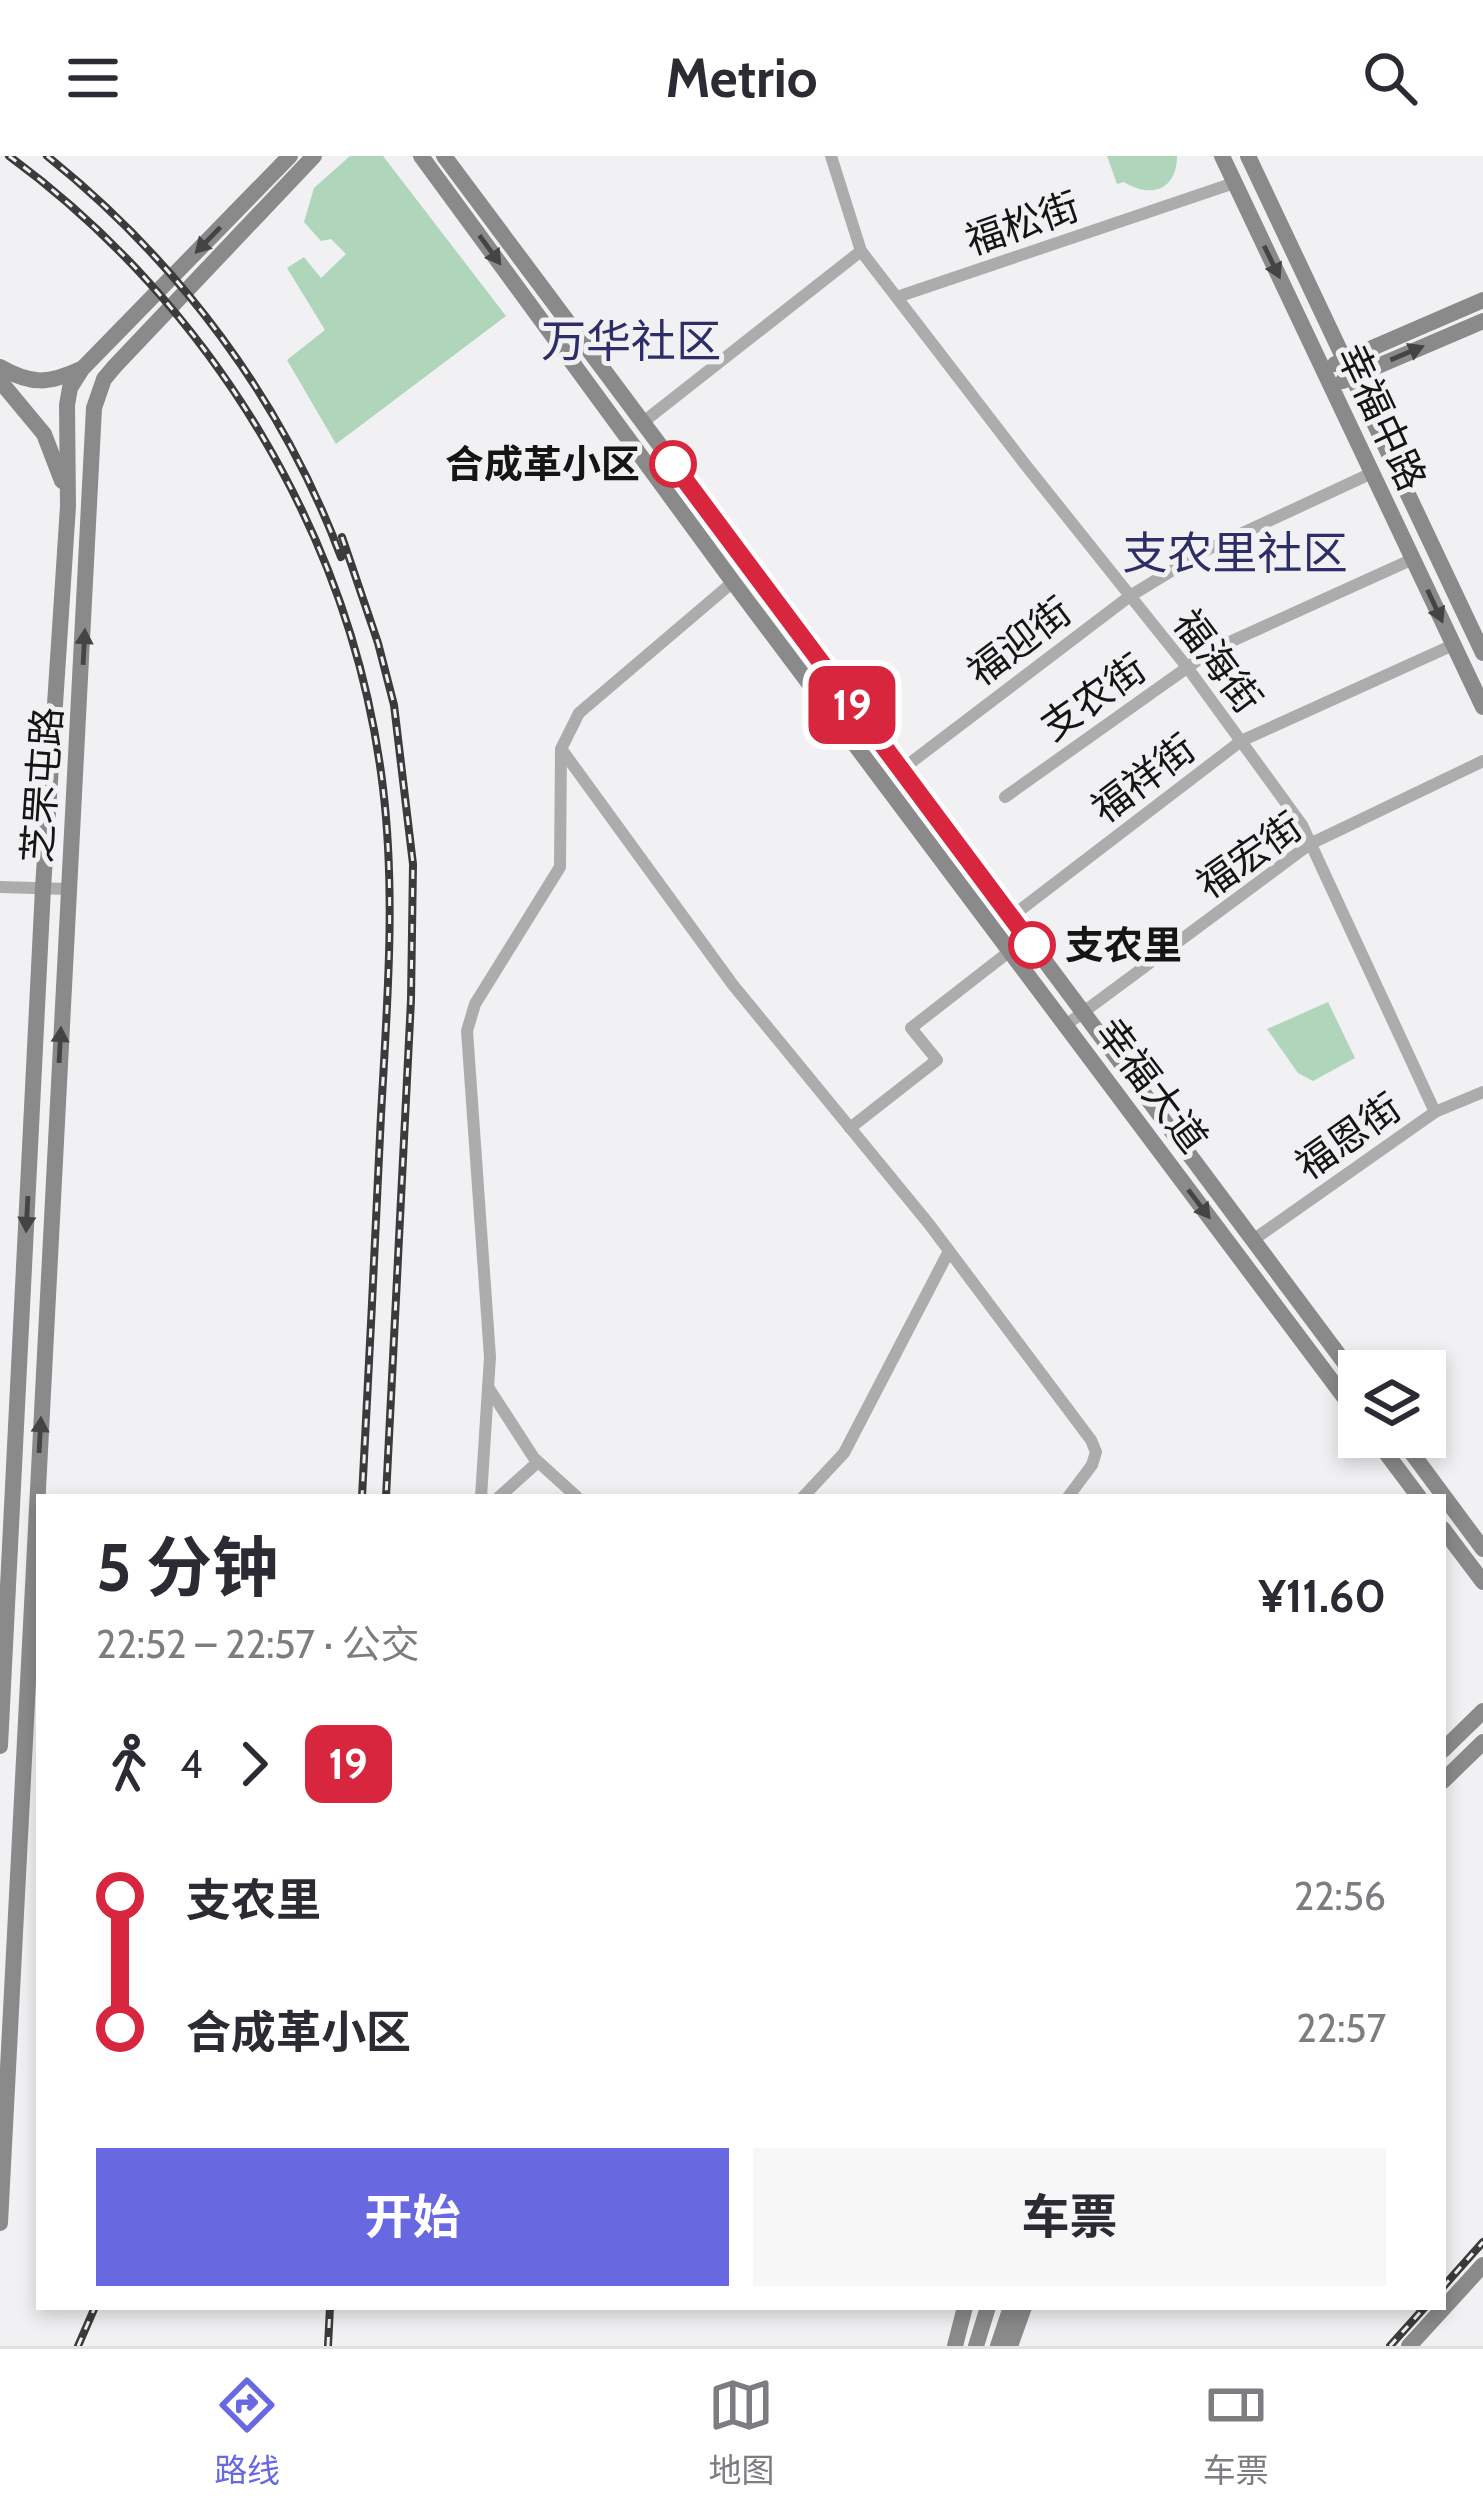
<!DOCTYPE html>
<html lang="zh">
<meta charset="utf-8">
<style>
:root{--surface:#fff;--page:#f7f7f7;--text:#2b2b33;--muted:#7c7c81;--line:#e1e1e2;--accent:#6868e1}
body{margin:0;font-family:Cabin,"Noto Sans SC",sans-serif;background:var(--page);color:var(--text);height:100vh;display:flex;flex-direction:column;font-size:45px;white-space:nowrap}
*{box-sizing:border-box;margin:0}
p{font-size:39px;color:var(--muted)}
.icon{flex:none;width:66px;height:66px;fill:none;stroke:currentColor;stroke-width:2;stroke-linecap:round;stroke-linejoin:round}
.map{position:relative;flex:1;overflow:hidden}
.sheet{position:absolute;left:36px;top:1338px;width:1410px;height:816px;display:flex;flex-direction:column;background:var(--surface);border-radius:0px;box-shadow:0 6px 18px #0003}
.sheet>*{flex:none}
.badge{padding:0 24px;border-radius:18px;font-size:42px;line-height:78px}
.buttons{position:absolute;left:1338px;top:1194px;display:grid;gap:24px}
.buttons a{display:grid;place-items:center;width:108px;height:108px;border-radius:0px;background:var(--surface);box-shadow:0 6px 18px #0003;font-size:60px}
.map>.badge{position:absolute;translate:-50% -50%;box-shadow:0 0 0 6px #fff}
.legs{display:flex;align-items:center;gap:18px;height:132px;padding:0 60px;font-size:39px}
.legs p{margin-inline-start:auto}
.headline{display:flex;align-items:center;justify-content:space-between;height:204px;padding:0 60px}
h1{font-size:66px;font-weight:700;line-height:90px}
.action{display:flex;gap:24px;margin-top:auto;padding:24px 60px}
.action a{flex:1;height:138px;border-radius:0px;background:var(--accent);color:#fff;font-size:48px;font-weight:700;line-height:138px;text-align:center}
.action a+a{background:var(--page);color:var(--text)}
ul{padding:0 60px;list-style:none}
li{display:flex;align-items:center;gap:42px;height:132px;font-size:45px}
li i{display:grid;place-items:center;width:18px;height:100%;margin:0 15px;background:currentColor}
li i::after{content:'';width:30px;height:30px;margin:-15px;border:9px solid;border-radius:50%;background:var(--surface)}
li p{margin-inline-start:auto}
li:first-child i{background:linear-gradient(#0000 50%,currentColor 0)}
li:last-child i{background:linear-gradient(currentColor 50%,#0000 0)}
header{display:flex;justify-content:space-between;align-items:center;height:156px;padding:0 60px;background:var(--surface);font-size:54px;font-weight:700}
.dock{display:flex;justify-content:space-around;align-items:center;height:168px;border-top:3px solid var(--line);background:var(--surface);font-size:33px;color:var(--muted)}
.dock a{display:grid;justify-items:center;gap:6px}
.dock .selected{color:var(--accent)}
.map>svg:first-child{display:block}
.green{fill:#afd6bb}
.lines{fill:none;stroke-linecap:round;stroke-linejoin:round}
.street{stroke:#abacab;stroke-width:12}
.secondary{stroke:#898a89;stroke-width:16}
.rail-casing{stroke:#3b3b3c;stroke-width:8}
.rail{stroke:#f1f1f3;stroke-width:3;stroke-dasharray:9;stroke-linecap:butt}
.oneway{fill:#434444}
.line-1-casing{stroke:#fff;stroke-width:27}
.line-1{stroke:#d7263d;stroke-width:18}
.stop-1-dot{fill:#fff;stroke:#d7263d;stroke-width:6}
.labels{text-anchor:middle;stroke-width:10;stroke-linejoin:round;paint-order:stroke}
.street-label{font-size:39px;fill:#151516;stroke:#f1f1f3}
.stop-label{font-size:39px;font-weight:bold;fill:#151516;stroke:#f1f1f3;text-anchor:end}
.quarter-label{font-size:45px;fill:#2d2d68;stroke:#f1f1f3}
</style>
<header><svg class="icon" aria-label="menu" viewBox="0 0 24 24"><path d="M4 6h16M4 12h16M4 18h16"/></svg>Metrio<svg class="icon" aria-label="search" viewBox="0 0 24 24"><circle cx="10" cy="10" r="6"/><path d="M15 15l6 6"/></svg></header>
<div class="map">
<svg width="1483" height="2190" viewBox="0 0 1483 2190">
<rect width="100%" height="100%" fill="#f1f1f3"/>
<g class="green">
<path d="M350,0H383L506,160L336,288L287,204L325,174L287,112L304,101L321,122L346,98L331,83L321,85L304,66L314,32Z"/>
<path d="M1107,0H1177C1177,34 1151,43 1124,26L1117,28Z"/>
<path d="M1328,846L1355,902L1313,925L1298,917L1267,873Z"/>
</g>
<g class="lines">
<g class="street">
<path d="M831,0L861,95L1024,307L1187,511L1302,669L1435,956"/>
<path d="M897,141L1234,27"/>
<path d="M642,267L861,95"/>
<path d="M562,594L733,829L929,1068L1091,1284L1096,1296L1092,1309L1068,1341"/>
<path d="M901,614L1130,440L1204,395L1372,317"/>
<path d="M1005,641L1212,494L1413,403"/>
<path d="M0,731L67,733"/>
<path d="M1011,761L1241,585L1453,489"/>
<path d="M1066,869L1310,688L1483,605"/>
<path d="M850,972L937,904L911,872L1010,795"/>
<path d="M1253,1084L1435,956L1483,936"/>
<path d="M488,1231L534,1302L577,1341"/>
<path d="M481,1341L490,1201L467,875L475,848L560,711L561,593L579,557L733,426"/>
<path d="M499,1341L538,1306"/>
<path d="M803,1341L844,1297L949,1095"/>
</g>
<g class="secondary">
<path d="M421,0L733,426L1359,1261"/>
<path d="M444,0L1359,1226"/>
<path d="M1222,0L1483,551"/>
<path d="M1248,0L1483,497"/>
<path d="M1335,208L1483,144"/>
<path d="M0,211C31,229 49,228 81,213"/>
<path d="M0,225L44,278L62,325"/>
<path d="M1343,225L1483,165"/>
<path d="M1374,1281L1419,1341"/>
<path d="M1400,1281L1483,1393"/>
<path d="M1443,1373L1483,1426"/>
<path d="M0,1590L43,732L68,350L67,249L70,232L82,213L290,0"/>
<path d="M1443,1594L1483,1555"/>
<path d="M1443,1625L1483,1586"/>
<path d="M0,2067L94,252L104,223L115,210L314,0"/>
<path d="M955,2190L965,2151"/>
<path d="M976,2190L988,2151"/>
<path d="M998,2190L1011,2151"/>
<path d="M1010,2190L1024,2151"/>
<path d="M1409,2190L1483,2109"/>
</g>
<defs>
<g id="rail">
<path d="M9,0C212,149 353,381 383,632C396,740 387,851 381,959C375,1086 369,1214 362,1341"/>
<path d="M47,0C178,105 282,243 341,401"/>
<path d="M342,381L378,487L394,549L413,708L411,844L386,1341"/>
<path d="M1443,2131L1483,2086"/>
<path d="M78,2190L95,2151"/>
<path d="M328,2190L330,2151"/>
<path d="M1390,2190L1425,2151"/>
</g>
</defs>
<use href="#rail" class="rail-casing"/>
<use href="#rail" class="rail"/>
</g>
<defs><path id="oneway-solid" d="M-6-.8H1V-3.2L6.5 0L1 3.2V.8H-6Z" transform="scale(3)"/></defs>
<g class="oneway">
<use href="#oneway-solid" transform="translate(208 84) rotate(134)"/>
<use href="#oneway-solid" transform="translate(490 94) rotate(54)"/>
<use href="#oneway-solid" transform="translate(1272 106) rotate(64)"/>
<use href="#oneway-solid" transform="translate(1407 197) rotate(-23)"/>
<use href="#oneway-solid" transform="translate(1435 450) rotate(65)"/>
<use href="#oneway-solid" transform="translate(84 491) rotate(-87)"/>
<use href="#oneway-solid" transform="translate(60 889) rotate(-87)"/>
<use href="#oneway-solid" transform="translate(1199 1048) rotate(53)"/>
<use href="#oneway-solid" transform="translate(27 1058) rotate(93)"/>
<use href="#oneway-solid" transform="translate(40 1279) rotate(-87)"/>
</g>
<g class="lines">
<defs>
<path id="line-1" d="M673,308L1032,789"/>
</defs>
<use href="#line-1" class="line-1-casing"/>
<use href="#line-1" class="line-1"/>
</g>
<g class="stop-1-dot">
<circle cx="673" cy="308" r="21"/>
<circle cx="1032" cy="789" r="21"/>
</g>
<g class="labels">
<g class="street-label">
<text transform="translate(1022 67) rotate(-19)" y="14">福松街</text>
<text transform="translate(1382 261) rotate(65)" y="14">幸福中路</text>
<text transform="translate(1019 485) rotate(-37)" y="14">福迎街</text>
<text transform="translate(1218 505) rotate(53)" y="14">福海街</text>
<text transform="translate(1093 541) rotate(-35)" y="14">支农街</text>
<text transform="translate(1143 622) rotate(-37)" y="14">福祥街</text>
<text transform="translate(42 629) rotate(-86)" y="14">芝罘屯路</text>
<text transform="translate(1249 699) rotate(-35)" y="14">福宏街</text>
<text transform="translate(1152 929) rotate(53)" y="14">幸福大道</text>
<text transform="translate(1348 980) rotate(-35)" y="14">福恩街</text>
</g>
<g class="stop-label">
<text x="640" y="322">合成革小区</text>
<text x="1065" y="803" text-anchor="start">支农里</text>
</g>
<g class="quarter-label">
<text x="631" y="201">万华社区</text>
<text x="1235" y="413">支农里社区</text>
</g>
</g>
</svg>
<div class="buttons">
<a><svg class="icon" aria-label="layers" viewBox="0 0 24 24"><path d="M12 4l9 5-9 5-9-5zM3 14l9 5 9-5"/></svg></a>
</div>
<b class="badge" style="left:852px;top:549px;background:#d7263d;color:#fff">19</b>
<section class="sheet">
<div class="headline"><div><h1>5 分钟</h1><p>22:52 – 22:57 · 公交</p></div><b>¥11.60</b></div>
<div class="legs"><svg class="icon" aria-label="walk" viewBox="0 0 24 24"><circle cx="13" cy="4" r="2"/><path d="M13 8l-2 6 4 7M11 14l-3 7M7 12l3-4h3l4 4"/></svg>4<svg class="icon" aria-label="forward" viewBox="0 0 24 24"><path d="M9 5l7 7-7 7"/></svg><b class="badge" style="background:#d7263d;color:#fff">19</b></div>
<ul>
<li><i style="color:#d7263d"></i><b>支农里</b><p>22:56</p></li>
<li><i style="color:#d7263d"></i><b>合成革小区</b><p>22:57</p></li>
</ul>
<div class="action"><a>开始</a><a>车票</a></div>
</section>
</div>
<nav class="dock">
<a class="selected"><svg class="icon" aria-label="directions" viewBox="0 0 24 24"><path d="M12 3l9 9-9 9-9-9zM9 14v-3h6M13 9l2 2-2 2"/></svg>路线</a>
<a><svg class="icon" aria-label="map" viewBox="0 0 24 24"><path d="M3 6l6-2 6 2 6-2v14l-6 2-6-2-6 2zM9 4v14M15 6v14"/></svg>地图</a>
<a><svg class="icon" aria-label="tickets" viewBox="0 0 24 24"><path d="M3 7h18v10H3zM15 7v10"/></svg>车票</a>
</nav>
